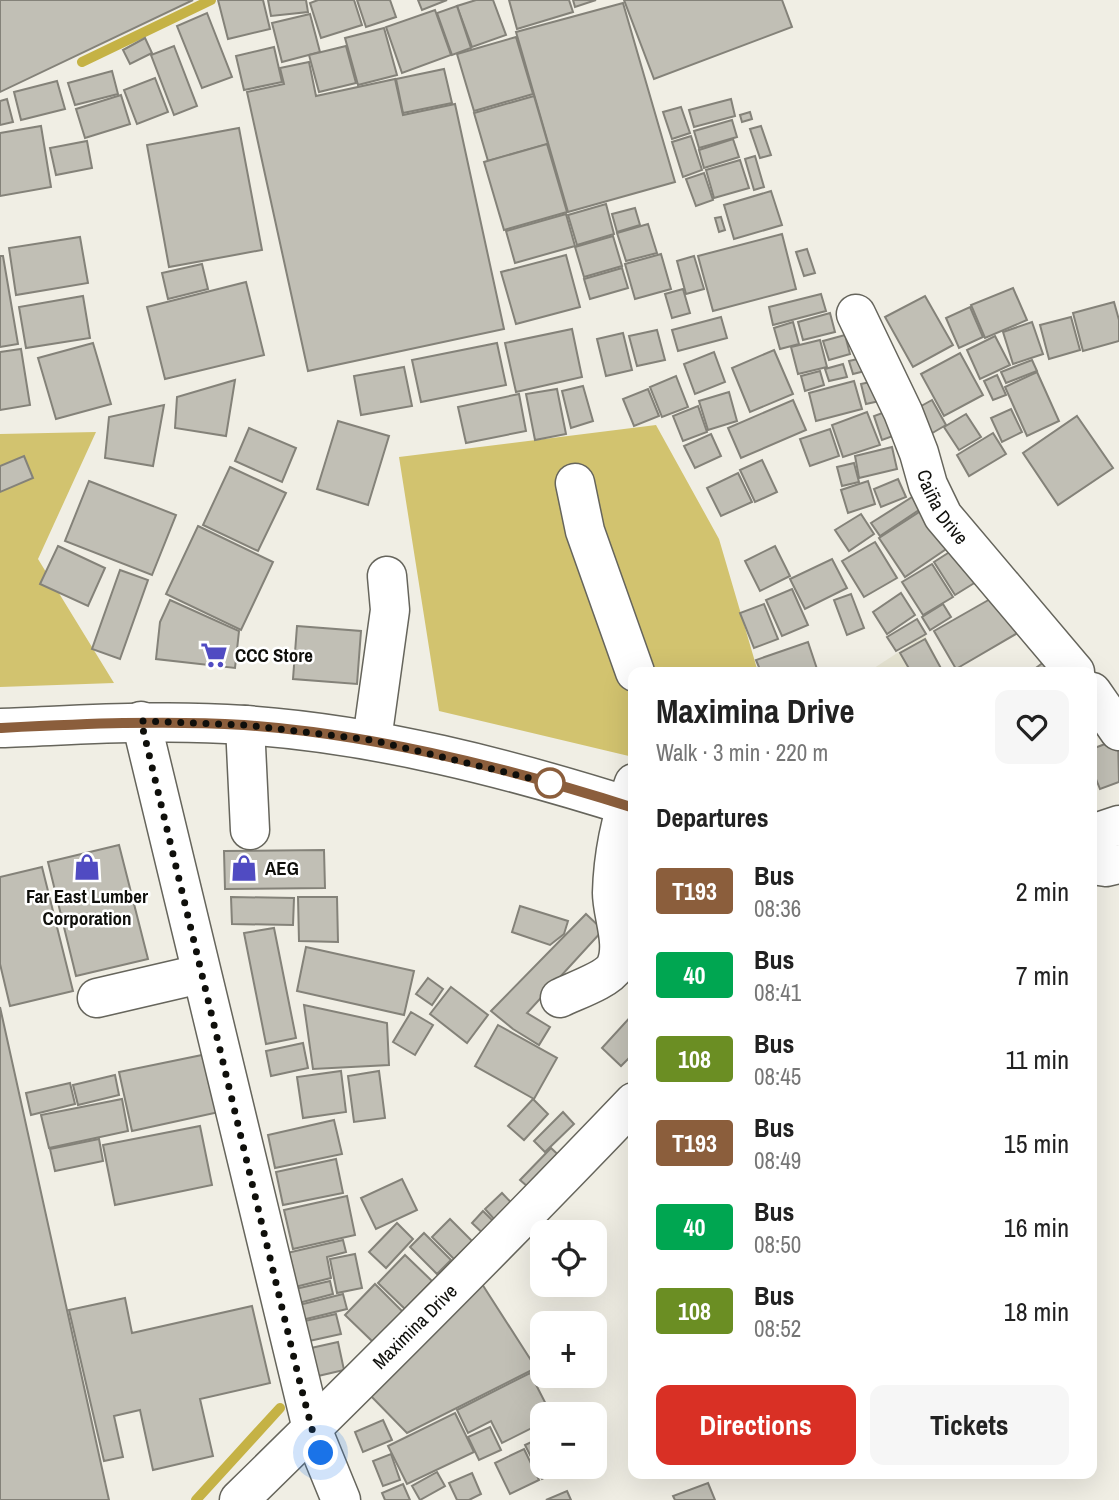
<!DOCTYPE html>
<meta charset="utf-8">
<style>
:root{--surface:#fff;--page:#f6f6f6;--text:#222;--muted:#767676;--accent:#d93025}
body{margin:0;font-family:"Archivo Narrow",sans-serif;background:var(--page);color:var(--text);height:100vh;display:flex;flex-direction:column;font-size:26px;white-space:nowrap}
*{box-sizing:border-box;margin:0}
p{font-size:23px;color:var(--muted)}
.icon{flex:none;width:38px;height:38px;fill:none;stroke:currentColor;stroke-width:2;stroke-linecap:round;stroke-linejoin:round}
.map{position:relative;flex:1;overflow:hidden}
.side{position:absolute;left:628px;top:667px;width:469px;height:812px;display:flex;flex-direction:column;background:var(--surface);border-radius:14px;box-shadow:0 7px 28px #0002}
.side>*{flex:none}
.badge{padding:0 14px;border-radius:5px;font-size:24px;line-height:46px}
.tools{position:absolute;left:530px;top:1220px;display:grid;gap:14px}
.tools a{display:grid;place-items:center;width:77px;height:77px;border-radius:14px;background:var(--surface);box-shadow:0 7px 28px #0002;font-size:35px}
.you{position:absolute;width:35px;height:35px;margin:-18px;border:5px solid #fff;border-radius:50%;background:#1a73e8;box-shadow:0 0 0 10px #1a73e833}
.map>.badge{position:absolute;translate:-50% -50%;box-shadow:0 0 0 4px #fff}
h2{padding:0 28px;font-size:26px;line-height:63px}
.round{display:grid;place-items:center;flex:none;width:74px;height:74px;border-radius:14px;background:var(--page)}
.headline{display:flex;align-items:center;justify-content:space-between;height:119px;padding:0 28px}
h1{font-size:33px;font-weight:800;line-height:52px}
.cta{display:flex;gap:14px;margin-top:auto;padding:14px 28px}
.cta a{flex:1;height:80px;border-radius:14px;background:var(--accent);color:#fff;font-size:28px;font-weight:800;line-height:80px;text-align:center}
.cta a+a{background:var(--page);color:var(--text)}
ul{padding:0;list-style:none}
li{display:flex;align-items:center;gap:21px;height:84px;padding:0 28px}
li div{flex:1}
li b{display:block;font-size:26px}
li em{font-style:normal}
li .badge{min-width:77px;font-weight:700;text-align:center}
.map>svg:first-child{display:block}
.built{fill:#e6e4d2}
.green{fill:#d2c36f}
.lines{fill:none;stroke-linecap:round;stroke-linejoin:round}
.stream{stroke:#c5b245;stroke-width:10}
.building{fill:#c1bfb5;stroke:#848279;stroke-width:2}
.minor-casing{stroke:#66655c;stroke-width:41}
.major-casing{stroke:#66655c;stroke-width:41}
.minor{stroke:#fff;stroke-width:38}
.major{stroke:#fff;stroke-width:38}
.line-casing{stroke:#fff;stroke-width:16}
.line{stroke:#8b5e3c;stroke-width:10}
.walk{stroke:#0f0f0b;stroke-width:7;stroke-dasharray:0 12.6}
.stop-dot{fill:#fff;stroke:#8b5e3c;stroke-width:3.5}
.labels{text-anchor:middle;stroke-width:5;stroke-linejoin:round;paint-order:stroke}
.street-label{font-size:19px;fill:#0f0f0b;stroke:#fff}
.poi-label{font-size:19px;font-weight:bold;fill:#0f0f0b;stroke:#fff;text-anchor:start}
</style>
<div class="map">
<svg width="1119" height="1500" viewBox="0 0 1119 1500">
<rect width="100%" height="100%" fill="#f0eee4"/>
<path class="built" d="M925,635L943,672H868Z"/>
<g class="green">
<path d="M656,425L719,539L758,672H634L633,757L439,711L399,457Z"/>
<path d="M96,432L38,559L114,683L0,687V434Z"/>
</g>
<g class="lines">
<g class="stream">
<path d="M82,62L211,0"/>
<path d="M196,1500L280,1408"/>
</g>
</g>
<g class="building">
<path d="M0,0H193L0,92Z"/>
<path d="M218,0H263L270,29L228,39Z"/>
<path d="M268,0H306L308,12L271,16Z"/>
<path d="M318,0H354L362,25L321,38L310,3Z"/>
<path d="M357,0H390L396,17L366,27Z"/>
<path d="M418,0H447L422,10Z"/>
<path d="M476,0H493L506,35L472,47L457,6Z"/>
<path d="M509,0H569L573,12L517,29Z"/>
<path d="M573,0H596L575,7Z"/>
<path d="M624,0H782L792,27L654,79Z"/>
<path d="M623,3L675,182L568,212L516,32Z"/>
<path d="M457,6L471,48L452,55L437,13Z"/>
<path d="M435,10L451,55L402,73L386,27Z"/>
<path d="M207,13L232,77L202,88L177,26Z"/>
<path d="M310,14L320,52L282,62L272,23Z"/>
<path d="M384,28L397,75L358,85L345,38Z"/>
<path d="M516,37L533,94L474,111L457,54Z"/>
<path d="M145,38L152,53L130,64L123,50Z"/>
<path d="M174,46L197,106L174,115L151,55Z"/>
<path d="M346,46L356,83L319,92L309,55Z"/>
<path d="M274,47L282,82L244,90L236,56Z"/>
<path d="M309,62L316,96L395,79L403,115L455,104L504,329L308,371L247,92L284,84L280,68Z"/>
<path d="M444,69L452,103L403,113L396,79Z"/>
<path d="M112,71L118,94L75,105L68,83Z"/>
<path d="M155,78L168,112L137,124L124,90Z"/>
<path d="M57,81L65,109L21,120L14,92Z"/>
<path d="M121,95L130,124L85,138L76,109Z"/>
<path d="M534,96L548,144L488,161L474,113Z"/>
<path d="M7,99L13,122L0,125V101Z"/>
<path d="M731,99L735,116L694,127L689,110Z"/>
<path d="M681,107L690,133L672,139L663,112Z"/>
<path d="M750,112L752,119L742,122L740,115Z"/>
<path d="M732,120L737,137L699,148L694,131Z"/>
<path d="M41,126L51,187L0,196V133Z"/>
<path d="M761,126L771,155L760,158L750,129Z"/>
<path d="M239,128L262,250L169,267L147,145Z"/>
<path d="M691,136L702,170L683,177L672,142Z"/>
<path d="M733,139L739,157L704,168L699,150Z"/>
<path d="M87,141L92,168L56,175L50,148Z"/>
<path d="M547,144L567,212L504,230L484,162Z"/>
<path d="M755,156L764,187L754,190L745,159Z"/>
<path d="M740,160L749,188L714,198L706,170Z"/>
<path d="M704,173L713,200L696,206L686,179Z"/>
<path d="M771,191L782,225L734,239L724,205Z"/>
<path d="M606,204L614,234L577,245L568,215Z"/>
<path d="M635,208L640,225L617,232L612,214Z"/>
<path d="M566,214L575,246L515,263L506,231Z"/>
<path d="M721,217L725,230L719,232L715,218Z"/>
<path d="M648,224L657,253L626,261L617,233Z"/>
<path d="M782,234L796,289L713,311L698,256Z"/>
<path d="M613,236L622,266L584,277L575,247Z"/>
<path d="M80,237L88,283L16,295L9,248Z"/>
<path d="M807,249L815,273L804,276L796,252Z"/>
<path d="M661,254L671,289L635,299L625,264Z"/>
<path d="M566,255L580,307L516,324L501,272Z"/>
<path d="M0,256H3L18,344L0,347Z"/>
<path d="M694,256L704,289L686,294L677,261Z"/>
<path d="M202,264L208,289L168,299L162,273Z"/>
<path d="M622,268L628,288L590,299L584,279Z"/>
<path d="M246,282L264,355L165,379L147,307Z"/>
<path d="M1013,288L1027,320L985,338L971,305Z"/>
<path d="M683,289L690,313L672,318L665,294Z"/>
<path d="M821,294L826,311L773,325L769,307Z"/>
<path d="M83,296L90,338L26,348L19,307Z"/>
<path d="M925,296L953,345L913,367L885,317Z"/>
<path d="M1114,302L1119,320V341L1083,351L1073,313Z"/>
<path d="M970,307L983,337L959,348L946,318Z"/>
<path d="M830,313L835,332L803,340L798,322Z"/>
<path d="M721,317L727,338L678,351L672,330Z"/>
<path d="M1071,317L1080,350L1049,359L1040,325Z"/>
<path d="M793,322L799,344L780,349L774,328Z"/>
<path d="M1032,322L1043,354L1013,364L1003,332Z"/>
<path d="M572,329L582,377L516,392L505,343Z"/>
<path d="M657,330L665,360L637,366L629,336Z"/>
<path d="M623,333L632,370L606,376L597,339Z"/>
<path d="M845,335L850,354L829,360L823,341Z"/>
<path d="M995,336L1010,365L980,379L967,350Z"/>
<path d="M820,340L827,367L798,374L791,347Z"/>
<path d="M93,343L111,404L56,419L38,358Z"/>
<path d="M497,343L506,385L421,402L412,360Z"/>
<path d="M21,349L30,405L0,410V352Z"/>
<path d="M774,350L793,394L750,412L732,368Z"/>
<path d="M714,352L725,382L695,394L684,364Z"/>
<path d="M960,353L983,395L944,416L921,374Z"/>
<path d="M862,358L865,371L853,374L849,361Z"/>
<path d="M1032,360L1037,371L1006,383L1001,372Z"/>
<path d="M843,364L847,377L829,381L825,369Z"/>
<path d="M404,367L412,406L361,415L354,376Z"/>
<path d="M820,371L824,385L805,391L801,376Z"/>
<path d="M1037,372L1059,421L1027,436L1005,387Z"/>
<path d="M997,375L1006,395L993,400L984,381Z"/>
<path d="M676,376L688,407L662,417L650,387Z"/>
<path d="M235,380L226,436L175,428L177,397Z"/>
<path d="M879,380L884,400L866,404L861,384Z"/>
<path d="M854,381L862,409L816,421L809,393Z"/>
<path d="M583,386L593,421L571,428L562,391Z"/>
<path d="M557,389L566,434L535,440L526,394Z"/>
<path d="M648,389L659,416L634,426L623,399Z"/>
<path d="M729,392L737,421L708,430L699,401Z"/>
<path d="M519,394L526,431L466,443L458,407Z"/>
<path d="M793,400L806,430L741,458L728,428Z"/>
<path d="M932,400L946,425L929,435L914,410Z"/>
<path d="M164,405L153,466L105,458L109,417Z"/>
<path d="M698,406L707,432L683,441L673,416Z"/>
<path d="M896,408L904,432L882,440L874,416Z"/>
<path d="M1011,409L1022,432L1002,442L991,418Z"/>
<path d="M867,412L880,445L843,457L832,425Z"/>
<path d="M966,414L981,437L959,450L944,427Z"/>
<path d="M1077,416L1113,468L1058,505L1023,453Z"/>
<path d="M338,421L389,436L368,505L317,489Z"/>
<path d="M249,428L296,448L282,482L235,461Z"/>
<path d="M830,429L839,456L810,466L800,439Z"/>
<path d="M993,433L1006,454L969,476L957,455Z"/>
<path d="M711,434L721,456L695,468L684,446Z"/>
<path d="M892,447L897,469L859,478L855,456Z"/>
<path d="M24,456L33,478L0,492V466Z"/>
<path d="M762,460L777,492L755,502L740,470Z"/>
<path d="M854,463L859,482L842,486L837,467Z"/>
<path d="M230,467L286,493L258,551L203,525Z"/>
<path d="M738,473L752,502L721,516L707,488Z"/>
<path d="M898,479L906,497L881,507L874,489Z"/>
<path d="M89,481L176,515L152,575L65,541Z"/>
<path d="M868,481L875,504L848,513L841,490Z"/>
<path d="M920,492L928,504L880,536L871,523Z"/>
<path d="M933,503L958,541L905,577L879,538Z"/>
<path d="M861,514L874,534L849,551L835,530Z"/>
<path d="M198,526L273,562L241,630L166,594Z"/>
<path d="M875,542L897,578L864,597L842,561Z"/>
<path d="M962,544L984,577L955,595L934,562Z"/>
<path d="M58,546L105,568L88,606L40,584Z"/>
<path d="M775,546L790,576L760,591L745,561Z"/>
<path d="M832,559L847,588L805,609L790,579Z"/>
<path d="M932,564L953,597L923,615L902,582Z"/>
<path d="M120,570L148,580L120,659L92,649Z"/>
<path d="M792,589L808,625L782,636L766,600Z"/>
<path d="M901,593L915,615L887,634L873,612Z"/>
<path d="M851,594L864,628L847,635L834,600Z"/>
<path d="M999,594L1021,631L956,669L934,631Z"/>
<path d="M170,600L239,631L235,668L156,659L160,622Z"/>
<path d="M764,604L778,639L754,648L740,613Z"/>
<path d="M943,604L951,617L930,630L922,617Z"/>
<path d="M917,619L926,634L896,651L887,637Z"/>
<path d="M297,626L361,631L357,684L293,679Z"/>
<path d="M925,639L943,672H911L900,653Z"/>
<path d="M808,642L818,672H761L756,660Z"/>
<path d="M1052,656L1059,672H1035L1033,670Z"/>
<path d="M1118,739L1119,782L1100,789L1092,769V749Z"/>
<path d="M119,845L148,959L76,976L48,862Z"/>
<path d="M324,850L325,888L225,889L224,851Z"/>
<path d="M42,867L73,991L10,1006L0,964V877Z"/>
<path d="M231,897L294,898L293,925L232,924Z"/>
<path d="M298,897H337L338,942L299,941Z"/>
<path d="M520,906L568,921L564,934L550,945L512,932Z"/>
<path d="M586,914L603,930L527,1013L550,1027L539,1045L513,1029L491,1011Z"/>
<path d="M274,928L296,1038L266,1044L244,933Z"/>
<path d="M306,947L414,971L404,1015L297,991Z"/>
<path d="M428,978L443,989L432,1005L416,994Z"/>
<path d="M451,987L488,1015L467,1043L430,1014Z"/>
<path d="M304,1005L387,1023L389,1065L313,1069Z"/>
<path d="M0,1007L109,1500H0Z"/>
<path d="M411,1012L433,1025L415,1055L393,1042Z"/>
<path d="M634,1013V1053L621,1066L602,1048Z"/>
<path d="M498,1025L557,1058L534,1099L475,1066Z"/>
<path d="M303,1043L308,1068L271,1076L266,1051Z"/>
<path d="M207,1054L219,1112L132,1131L119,1072Z"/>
<path d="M341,1071L346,1112L303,1118L297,1077Z"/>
<path d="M379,1071L385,1118L354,1122L348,1076Z"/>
<path d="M115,1075L119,1095L78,1105L73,1085Z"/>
<path d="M70,1083L75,1104L31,1115L26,1093Z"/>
<path d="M122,1099L128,1131L49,1148L41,1115Z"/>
<path d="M533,1099L548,1114L524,1140L508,1126Z"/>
<path d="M563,1112L574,1124L545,1152L534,1141Z"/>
<path d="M334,1120L342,1154L275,1168L268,1135Z"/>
<path d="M200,1126L212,1185L115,1205L103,1145Z"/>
<path d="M99,1139L103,1161L55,1171L50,1149Z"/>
<path d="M551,1148L566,1162L536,1194L520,1180Z"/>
<path d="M336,1159L343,1193L283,1205L276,1172Z"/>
<path d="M402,1179L417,1210L376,1229L361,1198Z"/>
<path d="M502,1193L521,1213L503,1229L485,1209Z"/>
<path d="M347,1196L355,1235L293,1249L284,1210Z"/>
<path d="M483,1211L502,1230L491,1241L472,1223Z"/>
<path d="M450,1219L472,1241L454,1259L432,1237Z"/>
<path d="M397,1223L413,1239L386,1268L369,1252Z"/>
<path d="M424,1233L451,1260L437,1274L410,1247Z"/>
<path d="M343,1240L346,1252L327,1257L331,1278L295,1287L287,1253Z"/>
<path d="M355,1254L362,1288L337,1293L330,1259Z"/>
<path d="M405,1255L432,1281L405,1309L378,1283Z"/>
<path d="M330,1281L333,1294L295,1304L291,1290Z"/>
<path d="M375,1284L403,1312L373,1342L345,1315Z"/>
<path d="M482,1284L536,1368L407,1433L367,1392Z"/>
<path d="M343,1294L347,1309L302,1320L299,1305Z"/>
<path d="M125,1298L132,1333L252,1306L270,1383L200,1399L213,1456L153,1470L140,1410L114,1416L123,1457L104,1461L69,1310Z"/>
<path d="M336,1314L341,1334L309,1341L305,1321Z"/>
<path d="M338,1342L344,1370L318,1376L311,1348Z"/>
<path d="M530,1373L551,1414H542V1423L502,1443L491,1421L468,1433L457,1410Z"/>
<path d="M455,1413L474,1452L407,1484L388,1446Z"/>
<path d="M383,1420L392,1440L363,1452L355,1432Z"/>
<path d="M490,1427L501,1450L479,1460L468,1437Z"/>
<path d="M542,1437V1466H568L542,1479L525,1445Z"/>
<path d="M524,1449L539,1480L510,1494L495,1463Z"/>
<path d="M391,1454L400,1480L383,1486L373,1461Z"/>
<path d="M437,1472L445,1486L420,1500L412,1486Z"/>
<path d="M472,1473L481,1494L469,1500H457L449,1483Z"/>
<path d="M708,1483L715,1500H675L673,1496Z"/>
<path d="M403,1484L410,1500H385L382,1493Z"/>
<path d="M567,1491L571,1500H546Z"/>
</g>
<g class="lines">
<defs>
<g id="minor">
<path id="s1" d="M856,314L903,412L919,453L928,485L943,516L1075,672"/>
<path d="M575,483L585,531L635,672"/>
<path d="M1092,692L1119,731"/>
<path d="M141,721L312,1429L341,1500"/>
<path d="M245,725L250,830"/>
<path d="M372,740L390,610L387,576"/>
<path d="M97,998L200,974"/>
<path d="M560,998C574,991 607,980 615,967C626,945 612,915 612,893C613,856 621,817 634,783"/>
<path id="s2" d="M239,1500C373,1369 505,1237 634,1102"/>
</g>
<g id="major">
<path d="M0,728C82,725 163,719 244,725C376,734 508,768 634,808"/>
<path d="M1092,834L1119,825"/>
<path d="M1092,865L1106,867L1119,864"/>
</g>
</defs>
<use href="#minor" class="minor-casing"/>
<use href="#major" class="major-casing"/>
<use href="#minor" class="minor"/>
<use href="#major" class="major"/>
</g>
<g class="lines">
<defs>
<path id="line" d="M0,728C82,724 163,720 244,725C375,734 509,768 634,808"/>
</defs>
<use href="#line" class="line-casing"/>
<use href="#line" class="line"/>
<path class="walk" d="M321,1453L312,1429L301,1387L141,721L245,725L372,740L550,783"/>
</g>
<defs>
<symbol id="supermarket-bare" viewBox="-9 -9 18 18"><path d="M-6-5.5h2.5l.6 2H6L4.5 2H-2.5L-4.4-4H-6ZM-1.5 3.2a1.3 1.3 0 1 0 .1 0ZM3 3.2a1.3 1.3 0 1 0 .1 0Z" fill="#504bc2" stroke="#fff" stroke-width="2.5" paint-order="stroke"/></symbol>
<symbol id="shop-bare" viewBox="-9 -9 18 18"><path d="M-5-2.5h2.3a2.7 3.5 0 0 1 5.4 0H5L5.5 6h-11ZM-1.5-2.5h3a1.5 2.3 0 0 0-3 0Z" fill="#504bc2" stroke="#fff" stroke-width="2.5" paint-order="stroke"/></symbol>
</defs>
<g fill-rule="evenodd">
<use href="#supermarket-bare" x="195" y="636" width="38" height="38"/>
<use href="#shop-bare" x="68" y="848" width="38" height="38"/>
<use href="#shop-bare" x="225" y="849" width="38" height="38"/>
</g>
<circle class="stop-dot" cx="550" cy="783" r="14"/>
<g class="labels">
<g class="street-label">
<text dy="7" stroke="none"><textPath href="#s1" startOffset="212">Caiña Drive</textPath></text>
<text dy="7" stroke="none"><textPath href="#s2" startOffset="247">Maximina Drive</textPath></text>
</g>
<g class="poi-label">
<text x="235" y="662">CCC Store</text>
<text x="265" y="875">AEG</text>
<text x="87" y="903" text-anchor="middle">Far East Lumber<tspan x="87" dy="22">Corporation</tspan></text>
</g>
</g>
</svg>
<div class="tools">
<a><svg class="icon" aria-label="locate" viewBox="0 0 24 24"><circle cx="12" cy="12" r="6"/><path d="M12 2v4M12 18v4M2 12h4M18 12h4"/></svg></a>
<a>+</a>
<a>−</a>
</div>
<div class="you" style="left:321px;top:1453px"></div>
<section class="side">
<div class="headline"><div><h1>Maximina Drive</h1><p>Walk · 3 min · 220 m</p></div><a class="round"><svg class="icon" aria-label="heart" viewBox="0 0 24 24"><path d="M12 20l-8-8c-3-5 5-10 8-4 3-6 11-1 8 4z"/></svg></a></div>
<h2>Departures</h2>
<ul>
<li><span class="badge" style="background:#8b5e3c;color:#fff">T193</span><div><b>Bus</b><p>08:36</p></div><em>2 min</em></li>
<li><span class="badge" style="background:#00a651;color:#fff">40</span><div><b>Bus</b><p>08:41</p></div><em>7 min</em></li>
<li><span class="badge" style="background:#6b8e23;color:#fff">108</span><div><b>Bus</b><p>08:45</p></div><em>11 min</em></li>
<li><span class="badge" style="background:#8b5e3c;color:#fff">T193</span><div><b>Bus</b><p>08:49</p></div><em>15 min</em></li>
<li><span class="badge" style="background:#00a651;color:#fff">40</span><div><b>Bus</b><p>08:50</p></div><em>16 min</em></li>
<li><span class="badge" style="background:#6b8e23;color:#fff">108</span><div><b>Bus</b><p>08:52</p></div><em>18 min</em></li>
</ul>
<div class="cta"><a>Directions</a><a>Tickets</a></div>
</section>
</div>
